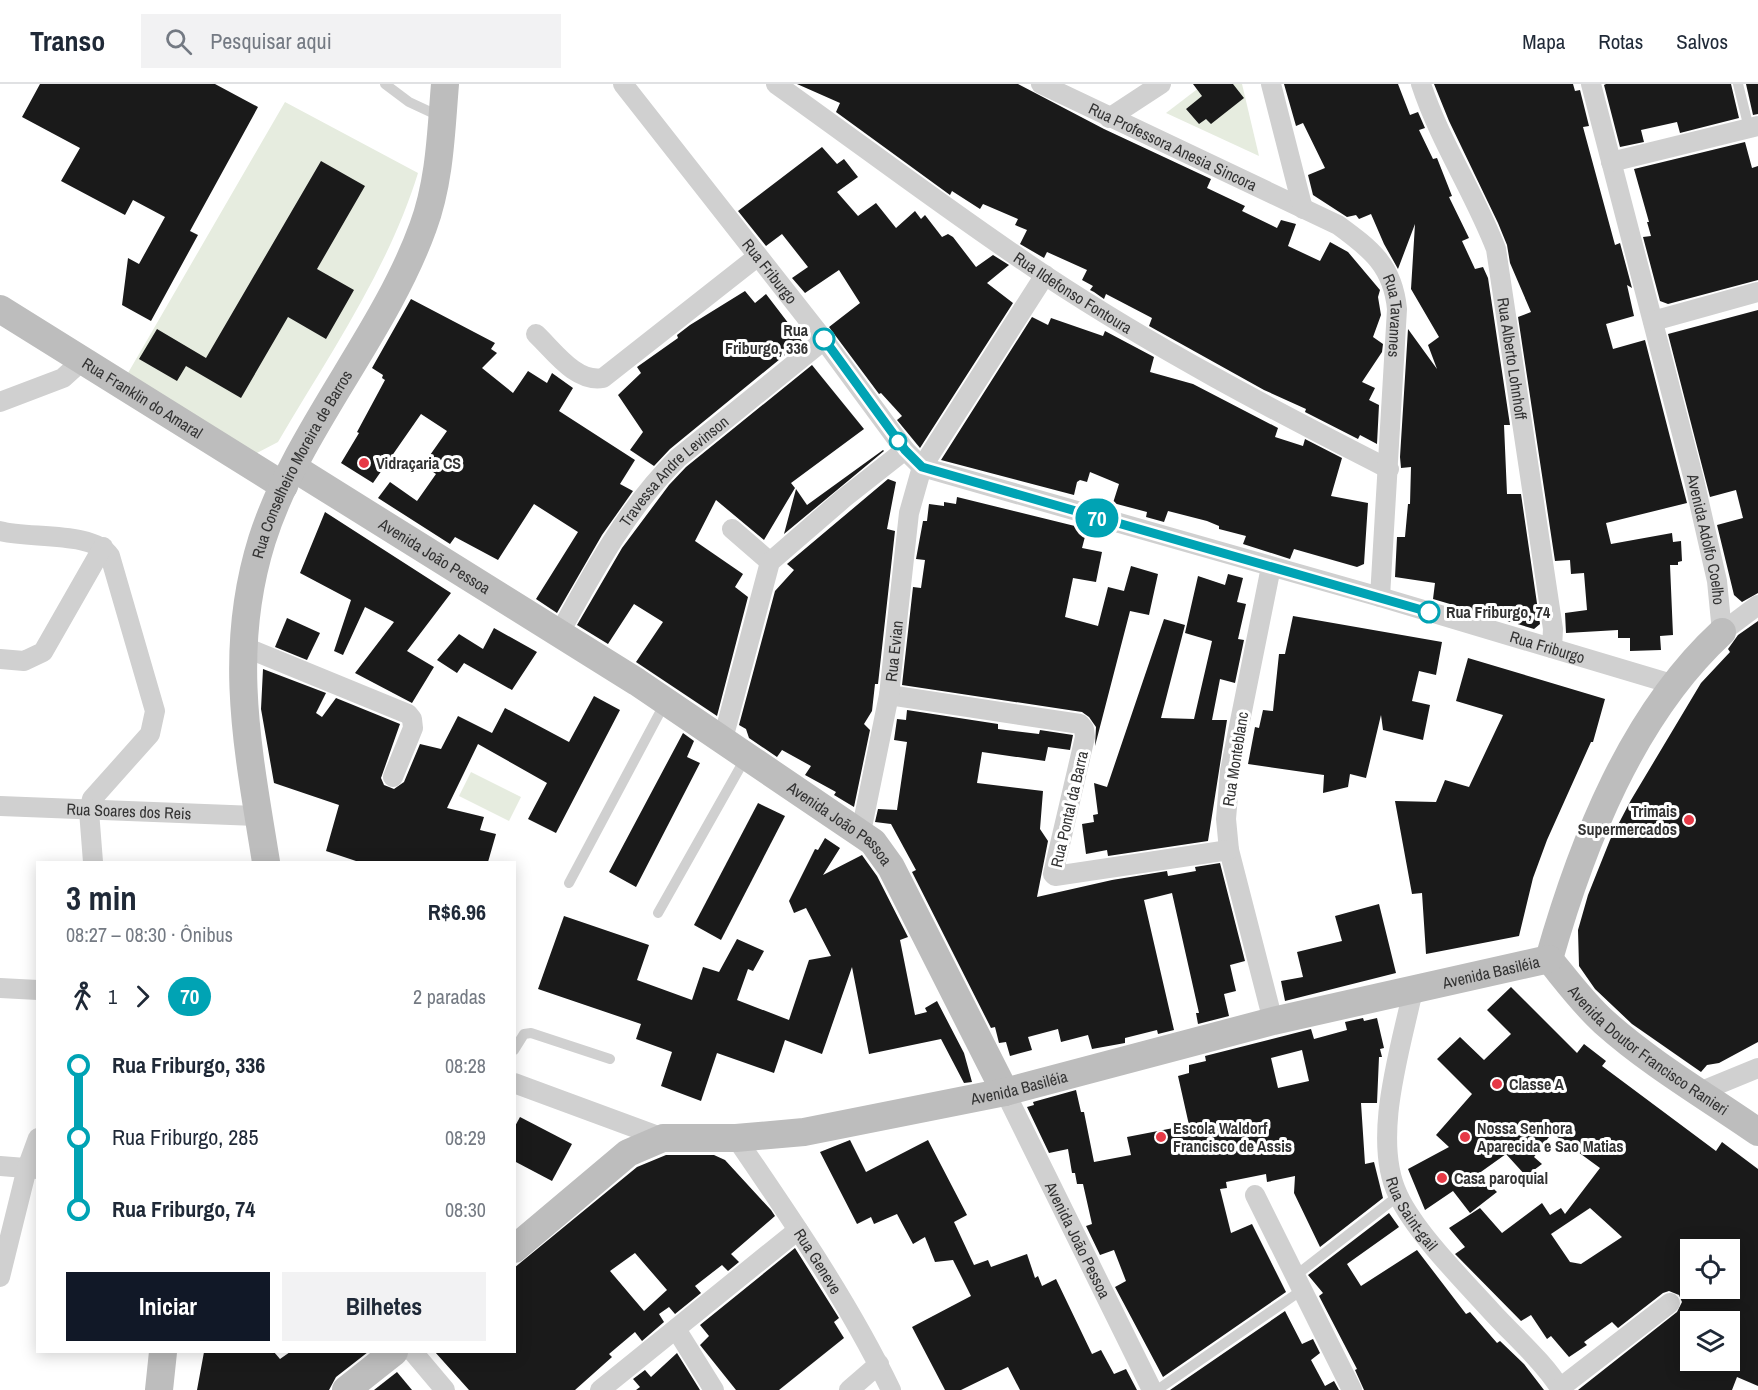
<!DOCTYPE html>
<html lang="pt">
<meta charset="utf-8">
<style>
:root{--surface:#fff;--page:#f2f2f3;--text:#1f2937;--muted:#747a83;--line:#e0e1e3;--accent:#111827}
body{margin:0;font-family:"Archivo Narrow",sans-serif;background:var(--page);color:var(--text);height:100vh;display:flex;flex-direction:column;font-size:22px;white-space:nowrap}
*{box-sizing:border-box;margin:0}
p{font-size:20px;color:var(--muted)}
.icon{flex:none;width:33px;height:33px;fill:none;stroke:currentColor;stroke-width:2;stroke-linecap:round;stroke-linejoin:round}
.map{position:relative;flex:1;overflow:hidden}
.sheet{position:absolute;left:36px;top:777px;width:480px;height:492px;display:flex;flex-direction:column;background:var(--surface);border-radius:0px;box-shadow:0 3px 15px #0003}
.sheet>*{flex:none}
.badge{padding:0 12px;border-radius:20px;font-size:21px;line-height:39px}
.fabs{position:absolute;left:1680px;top:1155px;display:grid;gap:12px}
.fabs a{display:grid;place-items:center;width:60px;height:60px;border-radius:0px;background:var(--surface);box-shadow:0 3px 15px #0003;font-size:30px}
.map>.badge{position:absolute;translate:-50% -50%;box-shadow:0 0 0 3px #fff}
.legs{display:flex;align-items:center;gap:9px;height:66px;padding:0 30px;font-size:20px}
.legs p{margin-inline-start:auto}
.summary{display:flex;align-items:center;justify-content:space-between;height:102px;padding:0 30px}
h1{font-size:33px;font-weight:700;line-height:45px}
.cta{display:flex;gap:12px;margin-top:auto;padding:12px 30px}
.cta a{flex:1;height:69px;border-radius:0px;background:var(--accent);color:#fff;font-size:24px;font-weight:700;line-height:69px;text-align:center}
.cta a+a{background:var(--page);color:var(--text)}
ul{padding:0 30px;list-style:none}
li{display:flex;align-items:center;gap:21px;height:72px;font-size:22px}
li i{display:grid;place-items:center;width:9px;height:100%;margin:0 8px;background:currentColor}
li i::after{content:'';width:15px;height:15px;margin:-8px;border:4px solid;border-radius:50%;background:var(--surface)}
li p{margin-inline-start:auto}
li:first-child i{background:linear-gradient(#0000 50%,currentColor 0)}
li:last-child i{background:linear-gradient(currentColor 50%,#0000 0)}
header{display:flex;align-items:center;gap:36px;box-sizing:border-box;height:84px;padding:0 30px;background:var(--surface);border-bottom:2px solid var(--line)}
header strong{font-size:28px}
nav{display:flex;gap:33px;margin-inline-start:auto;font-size:21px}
.search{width:420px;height:54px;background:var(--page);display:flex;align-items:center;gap:15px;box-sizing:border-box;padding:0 21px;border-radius:0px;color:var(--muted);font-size:22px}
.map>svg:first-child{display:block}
.green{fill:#e6ecdf}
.building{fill:#1a1a1a;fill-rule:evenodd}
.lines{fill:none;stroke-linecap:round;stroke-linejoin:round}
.lane{stroke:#d0d0d0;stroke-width:10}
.street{stroke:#d0d0d0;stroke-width:20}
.secondary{stroke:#bdbdbd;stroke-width:28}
.line-1-casing{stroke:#fff;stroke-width:14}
.line-1{stroke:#00a3b4;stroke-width:9}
.stop-1-dot{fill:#fff;stroke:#00a3b4;stroke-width:3}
.poi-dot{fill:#e63946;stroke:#fff;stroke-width:2}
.labels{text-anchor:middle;stroke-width:6;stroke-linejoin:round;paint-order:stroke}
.street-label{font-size:16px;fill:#333;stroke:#fff}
.stop-label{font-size:16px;font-weight:bold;fill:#333;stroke:#fff;text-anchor:end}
.poi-label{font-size:16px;font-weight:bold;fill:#333;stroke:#fff;text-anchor:start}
</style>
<header>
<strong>Transo</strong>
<div class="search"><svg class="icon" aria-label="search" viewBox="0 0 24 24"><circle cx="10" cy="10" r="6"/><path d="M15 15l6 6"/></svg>Pesquisar aqui</div>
<nav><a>Mapa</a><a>Rotas</a><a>Salvos</a></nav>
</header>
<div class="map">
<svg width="1758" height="1306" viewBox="0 0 1758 1306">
<rect width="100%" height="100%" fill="#fff"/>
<g class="green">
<path d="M1204,0H1242L1259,72L1166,29Z"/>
<path d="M285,18L418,89C388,186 329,271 278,358L255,370L128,289Z"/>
<path d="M471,688L521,713L509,737L459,712Z"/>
</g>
<g class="building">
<path d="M40,0H215L258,23L190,147L198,151L151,237L122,221L128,174L139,180L165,133L133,116L125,131L61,97L80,64L22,33Z"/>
<path d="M797,0H1018L1104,45L1211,95L1207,104L1245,122L1242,127L1277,144L1281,136L1296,140L1288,162L1320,177L1330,158L1348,168L1380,206L1378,213L1381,231L1373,253L1383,260L1382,268L1362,298L1375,304L1369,316L1379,321L1377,360L1360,351L1358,355L1305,328L1306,325L1264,306L1149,242L1152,234L1106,210L1104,215L1094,208L1090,206L1093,202L1082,196L1087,186L1047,168L1044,174L1020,160L1027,146L1015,141L1018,135L983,120L980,125L952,107L950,111L836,28L840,19Z"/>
<path d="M1193,0H1233L1244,14L1211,40L1206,35L1199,40L1186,25L1202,12Z"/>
<path d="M1284,0H1398L1410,31L1418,28L1425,44L1419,46L1433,75L1437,74L1452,112L1449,113L1469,154L1462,157L1475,185L1483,183L1488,194L1510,341H1504L1507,410H1521L1540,540L1534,545L1433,515L1435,499L1395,493L1397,453H1405L1408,420H1410L1411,383L1401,384L1400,373L1408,245L1437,285L1428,261L1439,253L1411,205L1415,140L1398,185L1384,160L1371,130L1359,135L1356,131L1347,133L1313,111L1308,91L1325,84L1303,39L1296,42Z"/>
<path d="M1434,0H1573L1575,7L1580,6L1589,42L1583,43L1615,161L1620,159L1632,204L1627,201L1634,232L1606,240L1613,265L1645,256L1687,419L1606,439L1611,460L1672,449L1673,458L1681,457L1682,477L1678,478V481H1670L1673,551L1660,552L1661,566L1630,567V554H1618V546L1566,549L1565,529L1587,526L1584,489L1571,490L1570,476L1555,477L1518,233L1531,228L1510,179L1507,161L1498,139L1449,37Z"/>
<path d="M1606,0H1731L1739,34L1680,49L1677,38L1641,46L1644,58L1620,63L1604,1Z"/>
<path d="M1746,0H1758V30L1753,31Z"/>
<path d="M1745,58L1752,84L1758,82V196L1668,220L1660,217L1643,153L1651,152L1647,138H1649L1634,85Z"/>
<path d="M822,63L837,80L844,75L858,93L837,108L858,132L876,119L896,144L915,127L921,135L925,131L942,153L948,150L953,153L976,183L993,171L1009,181L987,199L1013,219L920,364L897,336L902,332L881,309L879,310L829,243L860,219L839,186L805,209L792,194L808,183L782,150L766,162L738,127Z"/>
<path d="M321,77L365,102L317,185L354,206L326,255L288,233L241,314L186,282L177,297L139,275L157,245L206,274Z"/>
<path d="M745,207L755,219L766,210L802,257L670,365L654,382L630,366L643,348L618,311L641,289L637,283L678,254L677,251L690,241Z"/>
<path d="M411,215L495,259L491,265L497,269L482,284L513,309L528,287L547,299L552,289L573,304L559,327L635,376L620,400L633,407L602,451L557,529L536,515L578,448L534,420L498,476L455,453L450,460L378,414L390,398L417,417L436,390L423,381L447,347L421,330L373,399L341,379L359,349L357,348L385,296L382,294L383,291L372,284Z"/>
<path d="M1758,226V509L1742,518L1734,511L1717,441L1743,434L1736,406L1710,413L1668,250Z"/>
<path d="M1032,233L1048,241L1051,234L1103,252L1105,247L1154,273L1150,288L1193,300L1278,344L1275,353L1303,362L1305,355L1342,374L1331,412L1368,419L1364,480L1357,483L1294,465L1290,475L1243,460L1246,452L1219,445V442L1207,437L1168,427L1164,438L1146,433L1147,428L1113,419L1119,400L1090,388L1087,398L1080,396L1077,398L1074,411L941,376Z"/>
<path d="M812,281L864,345L791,399L795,404L764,456L716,416L695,457L743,490L735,503L748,513L717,632L636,578L663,538L634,520L608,560L577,541L622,464L669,401L686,383Z"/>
<path d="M883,366L884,367L784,450L796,405L807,421Z"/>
<path d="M888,395L896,398L887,445L895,447L878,600H875L872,627L864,640L870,646L854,723L834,711L836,708L805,691L811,682L782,666L777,673L749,654L746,645L739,641L775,507L794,486L787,480Z"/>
<path d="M957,413L1087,445L1082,464L1102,468L1096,498L1073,494L1065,533L1098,542L1108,503L1124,507L1131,482L1158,490L1149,531L1130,527L1095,662L1096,643L1089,633L1082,628L902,601L913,503L921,504L925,476L916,475L923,437H927L929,420L944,422V418L956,420Z"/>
<path d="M325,428L451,509L407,567L434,583L412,619L355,589L394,538L365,523L343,571L334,567L351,516L300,489Z"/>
<path d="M1228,490L1243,494L1237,518L1246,520L1238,555L1244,556L1235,599L1220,595L1212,636H1227L1208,757L1108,772L1107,766L1086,770L1082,740L1094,738L1093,731L1098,730L1094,699L1107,703L1164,535L1185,541L1161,634L1194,635L1212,557L1185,549L1198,492L1225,501Z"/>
<path d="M1293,532L1442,558L1436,591L1419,587L1412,617L1430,621L1423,656L1383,646L1381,631L1366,694L1350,690L1348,703L1323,709L1324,691L1248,680L1255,643L1259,644L1263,626L1273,627L1279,570H1285Z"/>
<path d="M287,534L320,549L307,576L275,563Z"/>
<path d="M1758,537V958L1719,979L1707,981L1701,988L1632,940L1595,905L1579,882L1578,846L1588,811L1610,756L1631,716L1701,599L1730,568L1728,565L1738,551Z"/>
<path d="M494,544L537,568L512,606L464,579L457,589L437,576L459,550L483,565Z"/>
<path d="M1468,574L1605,615L1593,658H1591L1547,756L1533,794L1519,852L1426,870L1422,809L1412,810L1395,717L1436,718L1445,696L1469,703L1503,631L1456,617Z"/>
<path d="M263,585L326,609L316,629L322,633L336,614L400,640L381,694L384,701L394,705L404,698L420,660L441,665L458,632L492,649L505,624L569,658L594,612L620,626L556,749L528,735L547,699L478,660L447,724L484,733L480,746L496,750L488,778H359L326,767L339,721L274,699L261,625Z"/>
<path d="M907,626L998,640V645L1039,650L1040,646L1073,651L1070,666L1048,663L1045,677L982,668L977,699L1043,707L1040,745L1048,757L1037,813L1112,796L1167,787L1168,792L1196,787L1195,783L1220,779L1245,877L1230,881L1236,907L1224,910L1229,932L1198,940L1196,929H1199L1172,809L1144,816L1174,946L1158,950L1157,946L1125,954V959L1092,965L1088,951L1061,958L1058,945L1028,953L1032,966L1010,972L1006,958L999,959L995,943L991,944L912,788L916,786L891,740L875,738L878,725L897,726L907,658L894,656L897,635L906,636Z"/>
<path d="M683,649L694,657L687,673L700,679L636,803L609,788Z"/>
<path d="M758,719L785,732L721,856L694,841Z"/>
<path d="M825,754L840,764L823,791L862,771L877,792L908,853L900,856L915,931L927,928L925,924L937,917L964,969L972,998L964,999L941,955L869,970L852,883L822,970L785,956L774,989L717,969L701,1017L661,1002L672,968L636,955L641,940L538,905L564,832L649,861L637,896L692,916L703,883L719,888L737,855L764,867L753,887L748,885L737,916L789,936L809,876L831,872L806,824L794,829L789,817L815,765L818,766Z"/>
<path d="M1379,820L1396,889L1285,917L1281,897L1303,893L1297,868L1342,857L1335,832Z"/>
<path d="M1511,903L1577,969L1584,960L1606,977L1602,982L1716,1067L1722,1058L1758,1085V1302L1737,1293L1732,1306H1578L1677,1228L1682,1218L1679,1211L1669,1207L1663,1209L1618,1244L1612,1238L1584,1258L1587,1261L1569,1273L1551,1252L1547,1255L1531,1231L1521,1237L1455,1170L1465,1163L1449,1144L1480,1124L1502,1149L1542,1119L1550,1131L1561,1124L1565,1130L1600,1084L1552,1049L1534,1073L1542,1080L1526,1092L1506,1070L1478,1090L1497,1108L1470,1129L1453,1107L1425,1126L1408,1085L1449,1063L1436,1051L1472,1010L1437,975L1460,953L1484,976L1511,950L1487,926ZM1590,1124L1622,1153L1581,1180L1570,1178L1551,1150ZM1690,1166H1730V1204H1690ZM1690,1238H1730V1276H1690Z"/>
<path d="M1363,934L1364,937L1377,934L1384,964L1380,965L1382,973H1379L1377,1019H1361L1365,1080L1374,1078L1383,1114L1320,1163L1294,1109L1295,1092L1267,1098L1266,1090L1226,1098L1227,1104L1220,1105L1231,1149L1252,1140L1286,1208L1163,1293L1115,1203L1126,1197L1114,1166L1100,1171L1086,1142L1092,1140L1083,1100H1077L1075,1089H1072L1068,1065L1049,1069L1027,1023L1034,1021L1033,1018L1076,1006L1081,1028H1084L1094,1078L1131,1071L1127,1053L1189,1041L1178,992L1189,989V981L1206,977L1205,972L1311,945L1314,955L1347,946L1345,938ZM1302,966L1309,997L1278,1004L1271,974Z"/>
<path d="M520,1033L572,1060L552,1097L514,1077V1044Z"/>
<path d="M850,1056L866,1088L928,1056L967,1131L954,1138L974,1181L988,1176L991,1183L1027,1170L1035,1194L1038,1192L1042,1202L1056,1195L1092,1270L1101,1266L1114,1290L1126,1285L1137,1306H1020L1008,1283L961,1306H945L912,1243L971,1212L953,1176L935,1178L925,1153L913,1160L897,1130L874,1140L871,1133L857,1140L820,1068Z"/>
<path d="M666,1071H714L725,1076L771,1126L775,1132L731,1170L739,1178L728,1187L722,1181L695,1202L701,1209L675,1230L669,1223L659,1230L664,1238L642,1257L635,1248L609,1270L612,1273L575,1306H469L435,1268H514V1184L637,1083ZM635,1169L667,1206L644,1227L610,1187Z"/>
<path d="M1389,1129L1399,1143L1347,1180L1361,1202L1417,1166L1466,1230L1470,1228L1497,1259L1500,1257L1524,1280L1544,1306H1364L1355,1286L1357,1285L1319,1212L1323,1209L1308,1191Z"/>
<path d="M795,1164L839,1234L834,1238L844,1254L779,1306H736L700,1261L709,1252L700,1241Z"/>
<path d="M1285,1227L1302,1260L1313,1255L1320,1269L1311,1276L1325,1302L1334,1297L1339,1306H1170Z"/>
<path d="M204,1268H274L280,1275L290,1268H368L336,1293L329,1306H197Z"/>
<path d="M677,1269L700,1306H636L640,1303L633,1295L645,1286L651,1293Z"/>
<path d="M397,1288L412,1306H374Z"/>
</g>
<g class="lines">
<g class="lane">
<path d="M385,0L409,18L439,32"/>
<path d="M1738,0L1749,44"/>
<path d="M569,799L666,617"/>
<path d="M658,829L746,673"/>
<path d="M514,966L524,950L531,949L610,975"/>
<path d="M1295,1192L1398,1112"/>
<path d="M1157,1306L1302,1206"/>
</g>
<g class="street">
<path id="s1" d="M623,0L824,256L905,366L922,383L1380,513L1672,600"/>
<path id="s2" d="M776,0C866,64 954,131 1046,192C1155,264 1273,326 1389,385"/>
<path id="s3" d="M1041,0L1338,141C1371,165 1393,182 1397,225L1380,513"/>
<path d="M1271,0L1303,125"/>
<path id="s4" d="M1421,0C1440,58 1474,108 1496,165L1553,545L1552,564"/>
<path id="s5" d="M1591,0L1694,396L1717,497L1722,548"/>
<path d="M1109,34L1161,0"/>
<path d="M1611,78L1758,42"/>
<path d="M1653,237L1758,208"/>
<path d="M536,250C554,267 576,299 603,294L757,173"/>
<path d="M0,318L63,294L84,275"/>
<path d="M732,445L770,478"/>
<path d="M0,447C28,455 94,447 110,472L155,627L150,650L92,715L89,727L93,778"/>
<path d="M1271,483L1230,687L1226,735L1229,766L1273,937"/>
<path d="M1722,548L1758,521"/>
<path id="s6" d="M559,550C593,488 627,424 678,374L824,256"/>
<path d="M242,562L408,630L412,635L413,644L393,693"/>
<path d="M0,575L24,577L43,568L103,463"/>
<path d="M889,611L1080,640L1084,645L1085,653L1053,790L1055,792L1229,766"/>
<path d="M723,655L770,478L844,414L905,366"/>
<path id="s7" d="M0,722L258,732"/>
<path id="s8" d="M861,748L889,611L909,429L922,383L1045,191"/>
<path d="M0,904L38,906"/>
<path id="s9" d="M1413,906C1401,964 1371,1055 1398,1111C1415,1148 1464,1197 1492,1228C1514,1252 1545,1279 1561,1306"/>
<path d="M514,999L663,1054"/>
<path id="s10" d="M1005,1008L1152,1306"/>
<path d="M1697,1009L1758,984"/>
<path id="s11" d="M736,1054C792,1136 848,1217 891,1306"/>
<path d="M0,1082L38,1085"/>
<path d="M1255,1111L1352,1306"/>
<path d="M0,1193L27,1084L38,1054"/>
<path d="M676,1245L714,1306"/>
<path d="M413,1268L445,1306"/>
<path d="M1560,1304L1670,1219"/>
<path d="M600,1306L798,1146"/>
<path d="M849,1306L879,1280"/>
</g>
<g class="secondary">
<path id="s12" d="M0,225L284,402"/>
<path id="s13" d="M294,384L637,598L873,758L891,783L1005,1008"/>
<path id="s14" d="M266,778C248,666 227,568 262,456C297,346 384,251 423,143C440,97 441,48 445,0"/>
<path d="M1549,875C1582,759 1632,631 1722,548"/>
<path id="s15" d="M1549,875C1567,897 1583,919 1604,938C1651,980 1706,1012 1758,1048"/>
<path id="s16" d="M514,1165L628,1069L663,1054H736L804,1048L1005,1008L1273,937L1549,875"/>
<path d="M159,1306L163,1268"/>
<path d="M346,1306L394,1268"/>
</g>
</g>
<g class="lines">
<defs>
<path id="line-1" d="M824,255L905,366L922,383L1429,528"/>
</defs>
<use href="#line-1" class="line-1-casing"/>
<use href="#line-1" class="line-1"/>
</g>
<g class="stop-1-dot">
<circle cx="824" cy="255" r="10"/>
<circle cx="898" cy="357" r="8"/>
<circle cx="1429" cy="528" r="10"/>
</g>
<g class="poi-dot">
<circle cx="364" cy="379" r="6"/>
<circle cx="1689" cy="736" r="6"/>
<circle cx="1497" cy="1000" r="6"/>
<circle cx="1161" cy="1053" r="6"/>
<circle cx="1465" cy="1053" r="6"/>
<circle cx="1442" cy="1094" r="6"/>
</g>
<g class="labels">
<g class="street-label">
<text dy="6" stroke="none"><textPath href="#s3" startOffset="146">Rua Professora Anesia Sincora</textPath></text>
<text dy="6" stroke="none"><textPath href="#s1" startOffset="238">Rua Friburgo</textPath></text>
<text dy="6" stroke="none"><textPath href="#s2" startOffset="363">Rua Ildefonso Fontoura</textPath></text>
<text dy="6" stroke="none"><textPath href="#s3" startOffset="442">Rua Tavannes</textPath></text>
<text dy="6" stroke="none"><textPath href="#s4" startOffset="292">Rua Alberto Lohnhoff</textPath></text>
<text dy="6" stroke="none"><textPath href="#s12" startOffset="168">Rua Franklin do Amaral</textPath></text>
<text dy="6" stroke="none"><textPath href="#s14" startOffset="411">Rua Conselheiro Moreira de Barros</textPath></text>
<text dy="6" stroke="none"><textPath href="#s6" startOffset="201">Travessa Andre Levinson</textPath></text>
<text dy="6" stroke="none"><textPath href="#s5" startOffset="470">Avenida Adolfo Coelho</textPath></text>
<text dy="6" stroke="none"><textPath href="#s13" startOffset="166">Avenida João Pessoa</textPath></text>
<text dy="6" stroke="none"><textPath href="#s1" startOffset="1137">Rua Friburgo</textPath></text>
<text dy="6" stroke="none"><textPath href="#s8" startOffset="184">Rua Evian</textPath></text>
<text transform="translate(1235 675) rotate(-81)" y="6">Rua Monteblanc</text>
<text transform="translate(1069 725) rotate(-77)" y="6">Rua Pontal da Barra</text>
<text dy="6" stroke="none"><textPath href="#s7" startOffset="129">Rua Soares dos Reis</textPath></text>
<text dy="6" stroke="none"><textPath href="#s13" startOffset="652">Avenida João Pessoa</textPath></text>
<text dy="6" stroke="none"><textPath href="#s16" startOffset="1034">Avenida Basiléia</textPath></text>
<text dy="6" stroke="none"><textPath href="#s15" startOffset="136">Avenida Doutor Francisco Ranieri</textPath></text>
<text dy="6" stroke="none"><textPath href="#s16" startOffset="548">Avenida Basiléia</textPath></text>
<text dy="6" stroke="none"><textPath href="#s9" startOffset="232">Rua Saint-gail</textPath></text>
<text dy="6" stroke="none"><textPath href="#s10" startOffset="165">Avenida João Pessoa</textPath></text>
<text dy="6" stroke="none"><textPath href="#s11" startOffset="148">Rua Geneve</textPath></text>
</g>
<g class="stop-label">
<text x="808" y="252">Rua<tspan x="808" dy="18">Friburgo, 336</tspan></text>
<text x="1446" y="534" text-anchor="start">Rua Friburgo, 74</text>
</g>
<g class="poi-label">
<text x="376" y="385">Vidraçaria CS</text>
<text x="1677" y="733" text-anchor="end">Trimais<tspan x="1677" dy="18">Supermercados</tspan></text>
<text x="1509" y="1006">Classe A</text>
<text x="1173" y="1050">Escola Waldorf<tspan x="1173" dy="18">Francisco de Assis</tspan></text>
<text x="1477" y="1050">Nossa Senhora<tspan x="1477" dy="18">Aparecida e Sao Matias</tspan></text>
<text x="1454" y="1100">Casa paroquial</text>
</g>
</g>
</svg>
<div class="fabs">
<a><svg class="icon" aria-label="locate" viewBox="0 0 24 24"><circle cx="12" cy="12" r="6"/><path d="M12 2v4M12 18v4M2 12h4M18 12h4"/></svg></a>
<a><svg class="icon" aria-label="layers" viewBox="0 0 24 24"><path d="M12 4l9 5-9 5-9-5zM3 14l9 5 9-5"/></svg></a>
</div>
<b class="badge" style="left:1097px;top:434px;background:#00a3b4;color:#fff">70</b>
<section class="sheet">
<div class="summary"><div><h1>3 min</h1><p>08:27 – 08:30 · Ônibus</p></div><b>R$6.96</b></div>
<div class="legs"><svg class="icon" aria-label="walk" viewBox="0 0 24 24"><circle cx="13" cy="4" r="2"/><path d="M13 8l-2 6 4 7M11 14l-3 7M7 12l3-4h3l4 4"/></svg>1<svg class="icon" aria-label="forward" viewBox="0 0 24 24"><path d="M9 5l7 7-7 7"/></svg><b class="badge" style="background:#00a3b4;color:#fff">70</b><p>2 paradas</p></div>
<ul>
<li><i style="color:#00a3b4"></i><b>Rua Friburgo, 336</b><p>08:28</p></li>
<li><i style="color:#00a3b4"></i><span>Rua Friburgo, 285</span><p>08:29</p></li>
<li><i style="color:#00a3b4"></i><b>Rua Friburgo, 74</b><p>08:30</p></li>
</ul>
<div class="cta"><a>Iniciar</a><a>Bilhetes</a></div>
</section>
</div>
